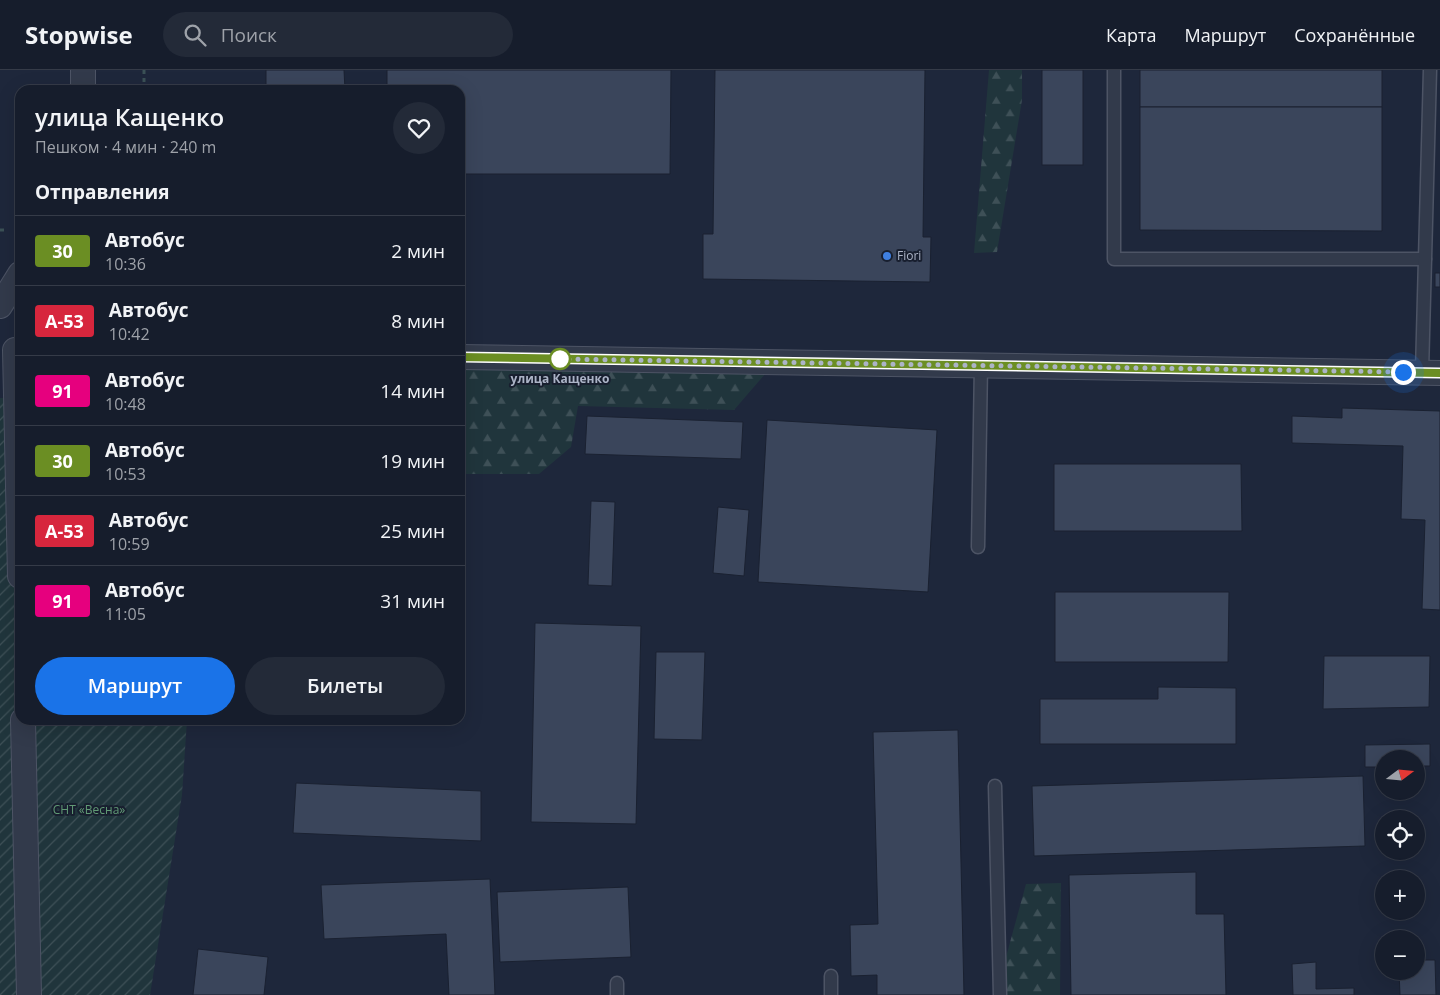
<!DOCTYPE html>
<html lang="ru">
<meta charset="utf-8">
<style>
:root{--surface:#161d2c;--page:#232a38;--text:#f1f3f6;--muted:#9ea2a9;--line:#353b48;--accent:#1a73e8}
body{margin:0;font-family:"Open Sans",sans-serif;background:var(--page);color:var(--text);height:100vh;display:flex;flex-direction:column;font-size:19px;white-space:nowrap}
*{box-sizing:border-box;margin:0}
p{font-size:16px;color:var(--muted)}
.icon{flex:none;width:28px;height:28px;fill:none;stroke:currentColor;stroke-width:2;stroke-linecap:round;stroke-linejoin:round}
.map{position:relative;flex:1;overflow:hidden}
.panel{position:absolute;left:15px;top:15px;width:450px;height:640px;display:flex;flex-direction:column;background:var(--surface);border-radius:15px;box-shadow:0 5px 20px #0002,0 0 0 1px var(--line)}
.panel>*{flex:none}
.badge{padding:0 10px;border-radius:4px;font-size:18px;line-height:32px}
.needle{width:32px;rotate:74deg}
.controls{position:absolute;left:1375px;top:680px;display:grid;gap:10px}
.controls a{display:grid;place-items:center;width:50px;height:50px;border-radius:50%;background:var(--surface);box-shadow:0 5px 20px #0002,0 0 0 1px var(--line);font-size:25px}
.you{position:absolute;width:25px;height:25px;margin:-12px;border:4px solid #fff;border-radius:50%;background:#1a73e8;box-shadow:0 0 0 8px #1a73e833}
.map>.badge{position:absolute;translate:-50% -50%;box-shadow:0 0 0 2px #fff}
h2{padding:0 20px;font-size:19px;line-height:45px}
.round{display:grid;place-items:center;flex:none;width:52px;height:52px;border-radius:26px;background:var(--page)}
.overview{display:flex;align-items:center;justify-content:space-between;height:85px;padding:0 20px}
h1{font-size:24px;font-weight:600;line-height:38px}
.button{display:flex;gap:10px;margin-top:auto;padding:10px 20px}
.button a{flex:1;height:58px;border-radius:30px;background:var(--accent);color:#fff;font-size:20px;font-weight:600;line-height:58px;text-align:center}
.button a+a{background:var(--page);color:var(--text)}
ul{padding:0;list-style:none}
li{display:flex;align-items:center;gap:15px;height:70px;padding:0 20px;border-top:1px solid var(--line)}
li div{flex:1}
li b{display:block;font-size:19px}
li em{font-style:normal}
li .badge{min-width:55px;font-weight:700;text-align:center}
header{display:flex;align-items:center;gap:30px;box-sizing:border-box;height:70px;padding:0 25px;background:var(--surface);border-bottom:1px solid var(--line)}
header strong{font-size:24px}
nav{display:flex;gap:28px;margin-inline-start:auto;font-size:18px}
.search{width:350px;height:45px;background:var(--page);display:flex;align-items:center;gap:12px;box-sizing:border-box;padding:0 18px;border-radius:28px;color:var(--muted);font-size:19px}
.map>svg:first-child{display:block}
.forest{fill:url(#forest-firs)}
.garden{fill:url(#garden-furrows)}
.building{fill:#3a455b;stroke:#1a2131}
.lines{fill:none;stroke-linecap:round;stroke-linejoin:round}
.service-casing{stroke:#4d5465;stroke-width:15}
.minor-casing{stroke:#4d5465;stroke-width:26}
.path{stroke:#3b5156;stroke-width:3;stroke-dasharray:4 4;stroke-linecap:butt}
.service{stroke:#323a4b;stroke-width:12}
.minor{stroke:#323a4b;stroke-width:24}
.line-casing{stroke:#fff;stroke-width:11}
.line{stroke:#6b8e23;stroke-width:8}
.walk{stroke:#acb4c7;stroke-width:5;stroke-dasharray:0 9}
.shop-dot{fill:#3f7fe0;stroke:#181f2f;stroke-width:2}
.stop-dot{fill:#fff;stroke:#6b8e23;stroke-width:2.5}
.labels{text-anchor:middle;stroke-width:4;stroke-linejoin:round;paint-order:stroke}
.poi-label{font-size:12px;fill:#acb4c7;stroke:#181f2f;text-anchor:start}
.stop-label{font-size:12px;font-weight:bold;fill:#acb4c7;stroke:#181f2f}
.park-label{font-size:12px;fill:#619a75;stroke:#181f2f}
</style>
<header>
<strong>Stopwise</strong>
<div class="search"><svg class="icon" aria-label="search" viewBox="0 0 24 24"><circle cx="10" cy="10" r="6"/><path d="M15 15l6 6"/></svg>Поиск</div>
<nav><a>Карта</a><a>Маршрут</a><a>Сохранённые</a></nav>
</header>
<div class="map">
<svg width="1440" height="925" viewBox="0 0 1440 925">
<defs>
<pattern id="forest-firs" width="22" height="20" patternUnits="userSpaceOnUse" patternTransform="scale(1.25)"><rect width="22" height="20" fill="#20353c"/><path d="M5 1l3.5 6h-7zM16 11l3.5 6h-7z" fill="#3e5057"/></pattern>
<pattern id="garden-furrows" width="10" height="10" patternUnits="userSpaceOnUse" patternTransform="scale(1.25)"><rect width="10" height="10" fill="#20353c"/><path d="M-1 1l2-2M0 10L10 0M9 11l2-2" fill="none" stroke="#3e5057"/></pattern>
</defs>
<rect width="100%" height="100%" fill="#1e273b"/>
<g class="forest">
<path d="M989,0H1022V30L997,182L974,183Z"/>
<path d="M460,297L766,303L734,340L578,336L571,377L539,404H460Z"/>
<path d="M1061,813L1060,925H1007L1006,887L1026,814Z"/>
</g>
<path class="garden" d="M0,328H20V650H187L182,725L150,925H0Z"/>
<g class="building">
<path d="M266,0H344L345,20H266Z"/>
<path d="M387,0H671L670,104H460V20H387Z"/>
<path d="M715,0H925L923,167H931L930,212L703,209V164H713Z"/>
<rect x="1042" y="0" width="41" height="95"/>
<rect x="1140" y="0" width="242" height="37"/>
<path d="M1140,37H1382V161L1140,160Z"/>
<rect x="1435" y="203" width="5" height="14"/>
<path d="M1342,338L1440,341V540L1422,539L1425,450L1401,449L1403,376L1292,373V346L1342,348Z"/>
<path d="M587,346L743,352L741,389L585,384Z"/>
<path d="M767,350L937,360L928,522L758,512Z"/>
<path d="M1054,394H1241L1242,461H1054Z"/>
<path d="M591,431L615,432L612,516L588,515Z"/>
<path d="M718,437L749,440L744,506L713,503Z"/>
<path d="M1055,522H1229L1228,592H1055Z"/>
<path d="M535,553L641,556L636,754L531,752Z"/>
<path d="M656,582H705L702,670L654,669Z"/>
<path d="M1324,586H1430L1429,637L1323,639Z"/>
<path d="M1158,617L1236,618V674H1040V629H1158Z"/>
<path d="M958,660L964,925H877V905L851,906L850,855L878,854L873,662Z"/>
<path d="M1430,674V696H1416V689H1384V697H1365V675Z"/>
<path d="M1363,706L1365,776L1034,786L1032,716Z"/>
<path d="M296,713L481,721V771L293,763Z"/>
<path d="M1196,802V844H1224L1226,925H1071L1069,805Z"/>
<path d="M490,809L495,925H449L446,864L324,869L321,815Z"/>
<path d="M628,817L631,887L500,892L497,822Z"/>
<path d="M198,879L268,887L264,925H193Z"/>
<path d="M1416,890H1435L1436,925H1400L1399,901H1416Z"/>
<path d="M1316,892V919L1354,918V925H1293L1292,894Z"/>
</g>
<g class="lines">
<defs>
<g id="service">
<path d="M1114,0V189H1425"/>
<path d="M1422,302L1430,0"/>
<path d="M978,477L981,294"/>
<path d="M995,716L1000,925"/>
<path d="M831,906V925"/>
<path d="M617,913V925"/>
</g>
<g id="minor">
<path d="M83,0V20"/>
<path d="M0,236L20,204"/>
<path d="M15,280L20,506"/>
<path d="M460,287L1440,303"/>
<path d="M23,650L29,925"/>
</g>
</defs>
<use href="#service" class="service-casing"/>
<use href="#minor" class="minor-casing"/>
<g class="path">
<path d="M144,0V20"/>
<path d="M0,160H4"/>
</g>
<use href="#service" class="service"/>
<use href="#minor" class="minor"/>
</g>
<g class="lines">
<defs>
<path id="line" d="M460,287L1440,303"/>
</defs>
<use href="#line" class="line-casing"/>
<use href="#line" class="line"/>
<path class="walk" d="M560,289L1403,302"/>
</g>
<circle class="shop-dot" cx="887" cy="186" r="5"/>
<circle class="stop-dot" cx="560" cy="289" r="10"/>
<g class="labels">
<g class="poi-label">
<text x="897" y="190">Fiori</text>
</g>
<g class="stop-label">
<text x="560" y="313">улица Кащенко</text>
</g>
<g class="park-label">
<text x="89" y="744">СНТ «Весна»</text>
</g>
</g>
</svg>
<div class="controls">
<a><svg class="needle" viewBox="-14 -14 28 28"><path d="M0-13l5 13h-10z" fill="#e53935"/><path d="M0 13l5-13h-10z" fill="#9ea2a9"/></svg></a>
<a><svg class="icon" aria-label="locate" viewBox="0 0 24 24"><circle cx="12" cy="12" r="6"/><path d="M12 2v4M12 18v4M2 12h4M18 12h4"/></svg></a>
<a>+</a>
<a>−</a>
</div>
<div class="you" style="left:1403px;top:302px"></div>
<section class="panel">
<div class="overview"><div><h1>улица Кащенко</h1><p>Пешком · 4 мин · 240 m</p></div><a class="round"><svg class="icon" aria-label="heart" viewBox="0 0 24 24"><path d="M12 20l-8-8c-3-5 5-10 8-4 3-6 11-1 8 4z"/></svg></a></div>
<h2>Отправления</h2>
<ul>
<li><span class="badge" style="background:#6b8e23;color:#fff">30</span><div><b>Автобус</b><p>10:36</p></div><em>2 мин</em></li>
<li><span class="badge" style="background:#d7263d;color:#fff">А-53</span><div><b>Автобус</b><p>10:42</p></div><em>8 мин</em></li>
<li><span class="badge" style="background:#e6007e;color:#fff">91</span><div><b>Автобус</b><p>10:48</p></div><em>14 мин</em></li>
<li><span class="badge" style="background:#6b8e23;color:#fff">30</span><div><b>Автобус</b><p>10:53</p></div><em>19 мин</em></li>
<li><span class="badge" style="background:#d7263d;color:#fff">А-53</span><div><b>Автобус</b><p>10:59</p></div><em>25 мин</em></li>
<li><span class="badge" style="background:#e6007e;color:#fff">91</span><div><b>Автобус</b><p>11:05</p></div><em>31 мин</em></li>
</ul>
<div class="button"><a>Маршрут</a><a>Билеты</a></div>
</section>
</div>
